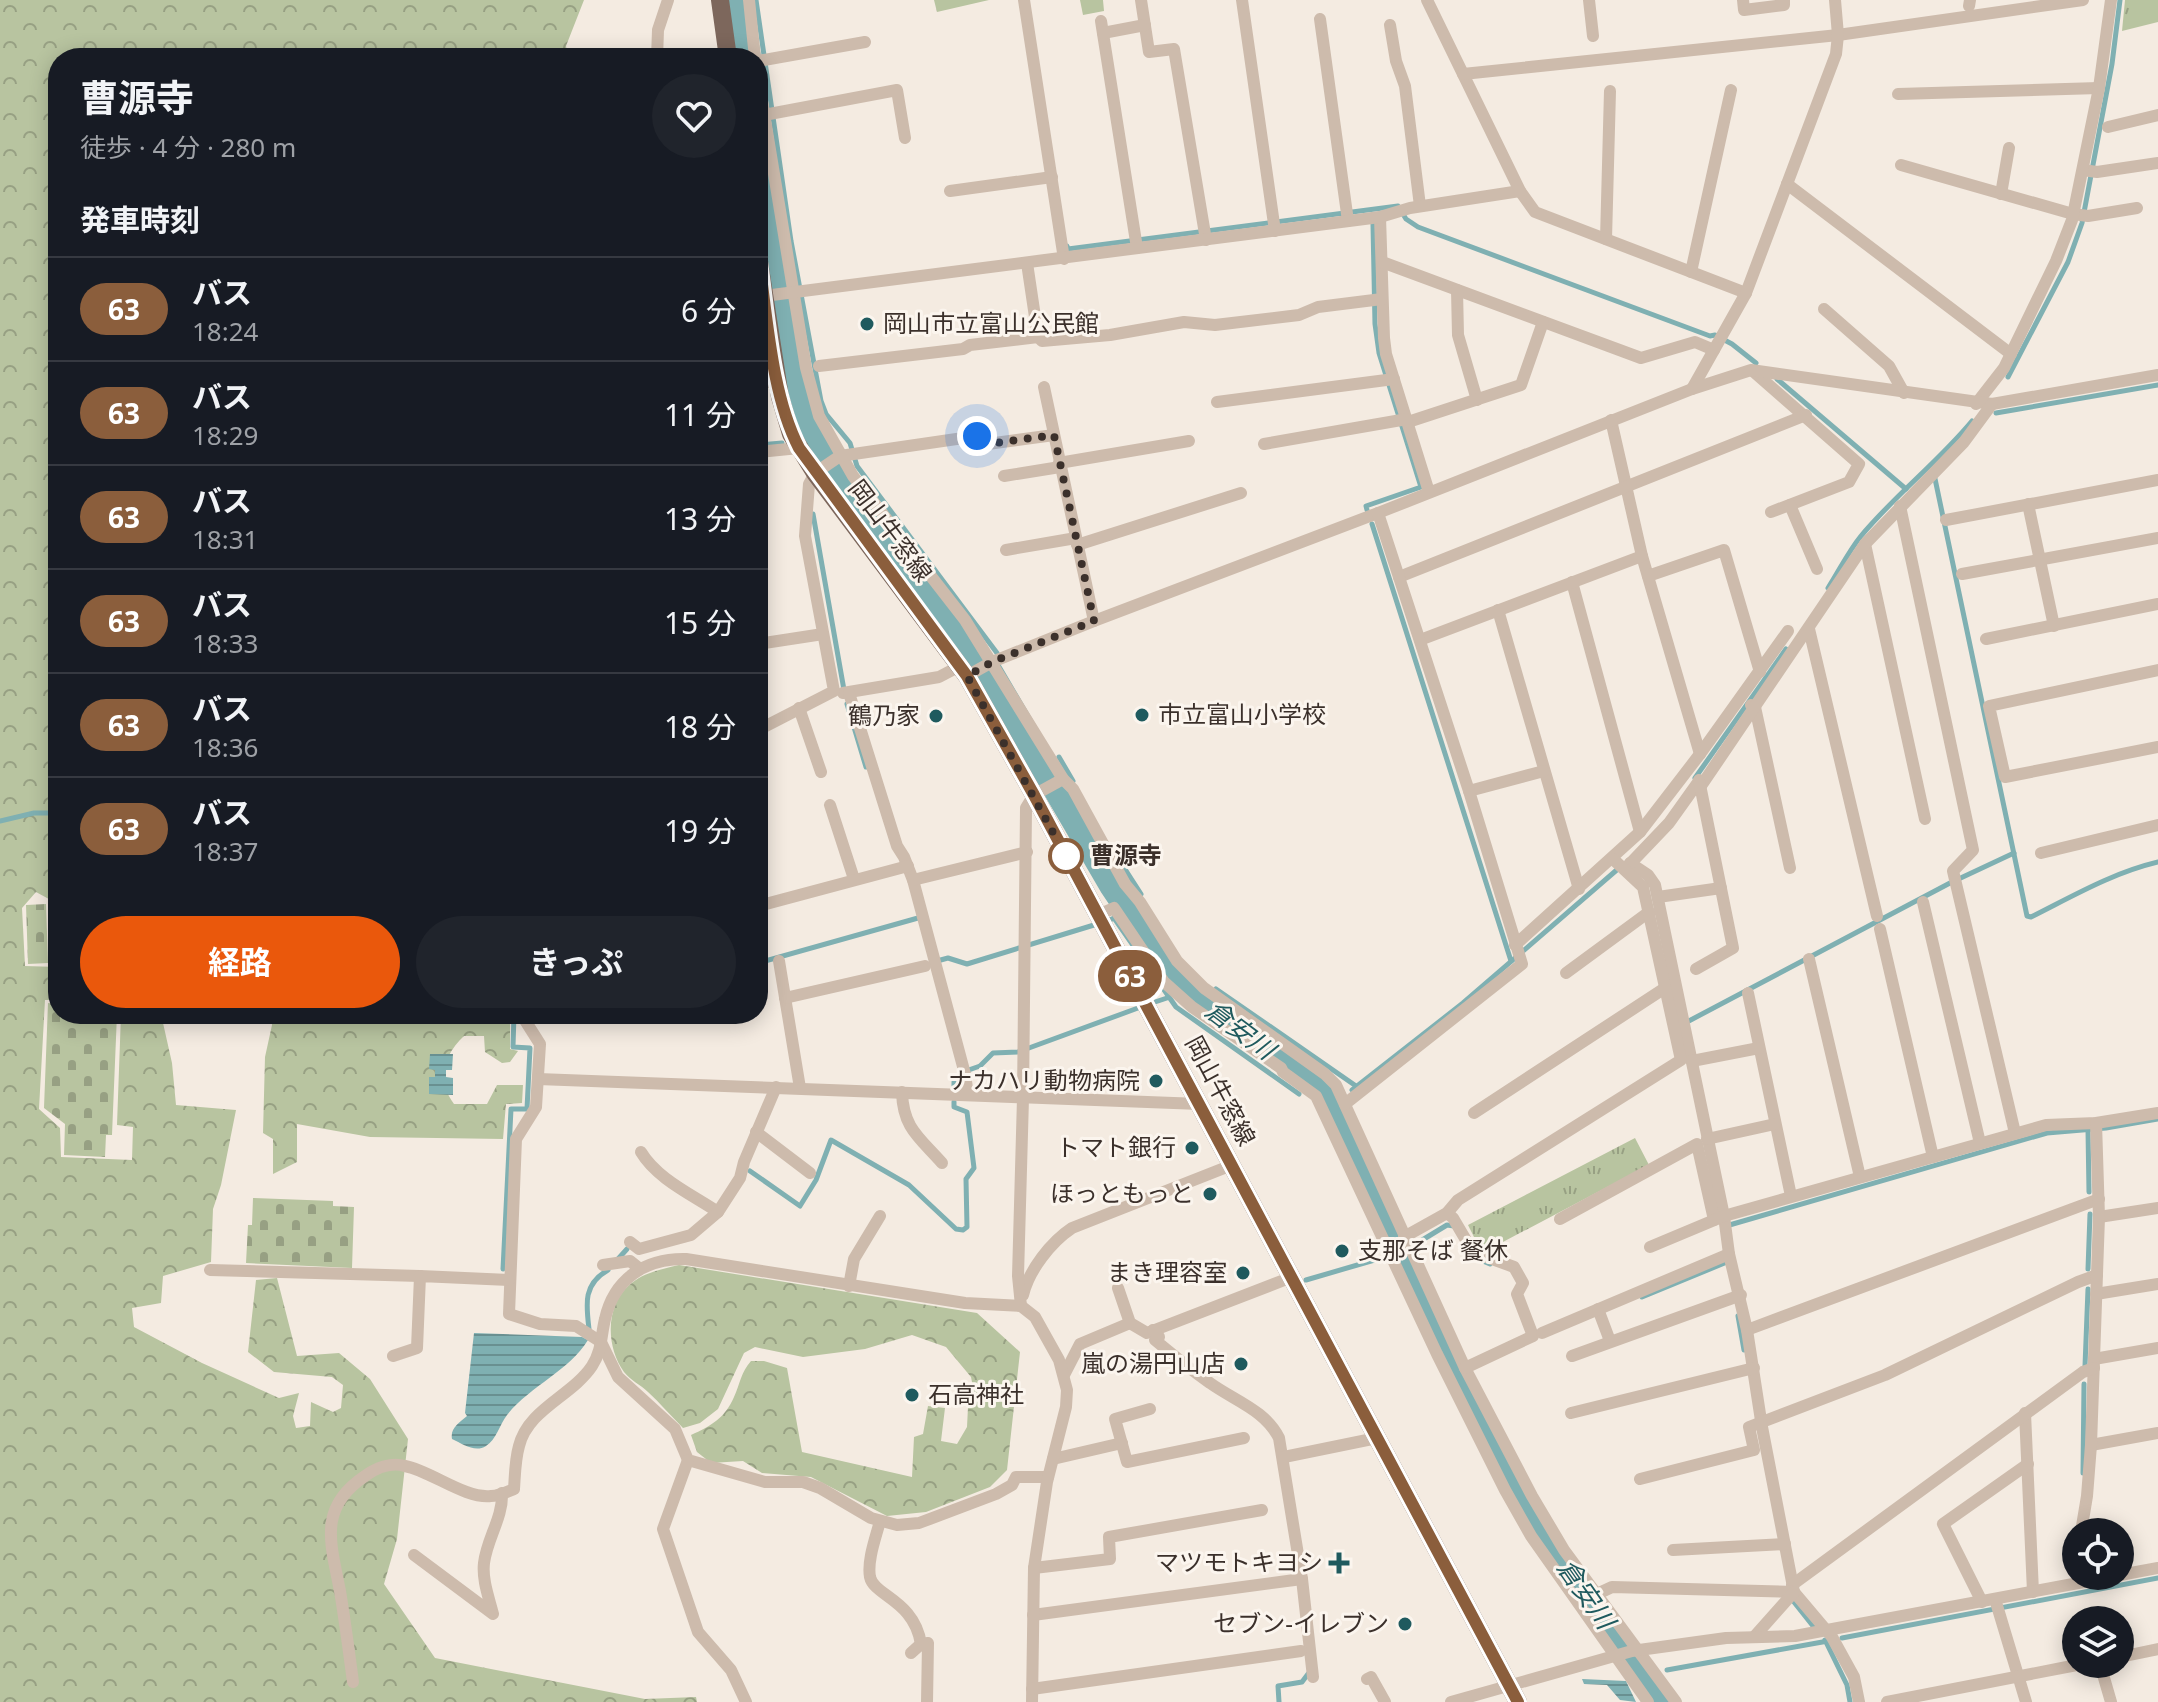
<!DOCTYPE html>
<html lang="ja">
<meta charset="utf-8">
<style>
:root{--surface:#171b24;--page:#20242c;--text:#f1f3f6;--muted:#9ea1a6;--line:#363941;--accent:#ea580c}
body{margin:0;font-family:"Noto Sans","Noto Sans JP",sans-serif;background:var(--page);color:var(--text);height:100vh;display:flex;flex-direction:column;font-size:30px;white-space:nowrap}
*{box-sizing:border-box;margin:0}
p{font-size:26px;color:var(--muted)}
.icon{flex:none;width:44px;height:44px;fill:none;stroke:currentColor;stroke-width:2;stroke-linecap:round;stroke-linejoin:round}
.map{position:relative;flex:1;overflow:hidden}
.panel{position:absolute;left:48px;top:48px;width:720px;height:976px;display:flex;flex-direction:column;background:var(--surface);border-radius:32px;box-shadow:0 4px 20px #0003}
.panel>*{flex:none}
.badge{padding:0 16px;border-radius:26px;font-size:28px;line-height:52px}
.fabs{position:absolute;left:2062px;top:1518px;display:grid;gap:16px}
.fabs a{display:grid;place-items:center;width:72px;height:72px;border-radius:50%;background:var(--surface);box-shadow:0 4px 20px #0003;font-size:40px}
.you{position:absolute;width:40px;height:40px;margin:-20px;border:6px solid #fff;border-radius:50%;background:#1a73e8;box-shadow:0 0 0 12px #1a73e833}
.map>.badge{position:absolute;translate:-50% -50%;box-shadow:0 0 0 4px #fff}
h2{padding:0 32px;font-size:30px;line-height:72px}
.round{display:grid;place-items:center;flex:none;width:84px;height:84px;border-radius:42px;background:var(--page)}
.overview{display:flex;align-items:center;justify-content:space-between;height:136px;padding:0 32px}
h1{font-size:38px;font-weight:700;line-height:60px}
.primary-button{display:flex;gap:16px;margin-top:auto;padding:16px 32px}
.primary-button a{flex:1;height:92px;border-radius:48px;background:var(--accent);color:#fff;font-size:32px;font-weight:700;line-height:92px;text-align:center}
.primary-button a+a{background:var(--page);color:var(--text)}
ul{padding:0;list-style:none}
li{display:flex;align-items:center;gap:24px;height:104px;padding:0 32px;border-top:2px solid var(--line)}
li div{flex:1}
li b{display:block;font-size:30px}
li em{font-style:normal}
li .badge{min-width:88px;font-weight:700;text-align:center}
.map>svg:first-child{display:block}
.grass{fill:url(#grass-tufts)}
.forest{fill:url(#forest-crowns)}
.cemetery{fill:url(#cemetery-stones)}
.water{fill:url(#water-rules)}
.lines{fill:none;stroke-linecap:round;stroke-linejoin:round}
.stream{stroke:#7fb0b2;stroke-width:5}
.river{stroke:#7fb0b2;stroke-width:28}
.street{stroke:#cdbbac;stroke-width:12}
.primary{stroke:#7d675c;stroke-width:18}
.line-casing{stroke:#fff;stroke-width:18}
.line{stroke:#8b5e3c;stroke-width:12}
.walk{stroke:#3b302b;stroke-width:8;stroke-dasharray:0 14.4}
.poi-dot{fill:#1f5a5e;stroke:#fbf5ee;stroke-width:3}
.stop-dot{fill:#fff;stroke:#8b5e3c;stroke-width:4}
.labels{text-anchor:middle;stroke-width:6;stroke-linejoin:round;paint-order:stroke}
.poi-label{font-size:24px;fill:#3b302b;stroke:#fbf5ee;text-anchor:end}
.street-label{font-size:24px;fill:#3b302b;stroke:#fbf5ee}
.stop-label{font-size:24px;font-weight:bold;fill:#3b302b;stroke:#fbf5ee;text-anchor:start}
.water-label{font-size:26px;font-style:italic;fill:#1f5a5e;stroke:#fbf5ee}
</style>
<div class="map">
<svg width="2158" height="1702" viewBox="0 0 2158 1702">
<defs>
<pattern id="grass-tufts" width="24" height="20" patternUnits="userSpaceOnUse" patternTransform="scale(2)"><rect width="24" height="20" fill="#b8c4a0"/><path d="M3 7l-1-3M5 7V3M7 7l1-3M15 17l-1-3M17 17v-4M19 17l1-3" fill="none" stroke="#97a083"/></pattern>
<pattern id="forest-crowns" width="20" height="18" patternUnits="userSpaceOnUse" patternTransform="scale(2)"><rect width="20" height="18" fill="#b8c4a0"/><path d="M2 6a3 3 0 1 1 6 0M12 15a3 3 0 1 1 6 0" fill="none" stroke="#97a083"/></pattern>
<pattern id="cemetery-stones" width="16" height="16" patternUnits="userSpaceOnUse" patternTransform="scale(2)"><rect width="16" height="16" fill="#b8c4a0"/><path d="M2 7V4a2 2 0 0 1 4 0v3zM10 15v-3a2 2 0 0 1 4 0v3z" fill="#97a083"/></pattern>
<pattern id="water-rules" width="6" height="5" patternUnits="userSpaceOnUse" patternTransform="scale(2)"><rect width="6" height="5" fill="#7fb0b2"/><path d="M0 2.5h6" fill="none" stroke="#699091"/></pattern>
</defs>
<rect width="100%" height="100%" fill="#f4ebe1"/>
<g class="grass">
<path d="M1080,0H1103L1104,11L1083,15Z"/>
<path d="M2125,0H2158V22L2122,31Z"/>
<path d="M1635,1138L1649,1165L1501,1243L1494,1241L1480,1249L1468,1225Z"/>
</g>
<g class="forest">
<path d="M0,0H584L566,46L568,58H58V904L36,892L22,908L25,966L58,967V1000H45L39,1109L60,1128L61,1157L132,1160L133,1127L117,1125L121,1014H161L172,1063L176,1105L236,1110L221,1185L213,1209L211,1262L163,1276L161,1303L132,1308L134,1327L202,1363L279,1398L299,1393L293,1416L296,1428L310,1426L311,1402L333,1412L341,1408L343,1385L332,1377L274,1372L248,1352L256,1280L277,1278L297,1356L339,1353L370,1379L408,1439L397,1539L384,1584L435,1658L645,1699L696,1697L697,1702H0Z"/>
<path d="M934,0H989L937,12Z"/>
<path d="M271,1014H510V1049L518,1051L510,1062L502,1063L485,1052L484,1036H464C443,1056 436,1080 454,1104H487L497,1085H523L522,1103L506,1104L503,1139L370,1137L297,1124V1162L273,1174V1139L263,1133L265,1057L272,1025Z"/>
<path d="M679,1265L977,1313L1020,1352L1007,1470L990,1487L926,1512L887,1516L811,1477L762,1473L743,1461L711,1463L697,1452L691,1435C711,1426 725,1418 734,1397C740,1384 741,1372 751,1361H764L787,1368L802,1452L912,1477L914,1437L923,1434L928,1406L945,1408L941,1441L957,1444L967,1427L968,1407L975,1397L971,1377L946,1347L912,1335L865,1349L803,1357L755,1347L744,1353L718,1409L700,1423L683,1428C671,1416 660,1403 648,1392C641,1385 630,1380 624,1372C605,1346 605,1302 633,1282C646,1272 663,1269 679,1265Z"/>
</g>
<g class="cemetery">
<path d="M46,904L48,963L28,964L26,905Z"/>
<path d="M48,1003L58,1004V1014H117L112,1135H106L105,1157L64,1155L65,1124L44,1108Z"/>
<path d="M253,1198L333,1201V1206L354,1207L352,1268L246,1263L248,1225H252Z"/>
</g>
<g class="water">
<path d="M430,1054H453L452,1070H446V1077L453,1078V1095L429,1094V1077H435V1070L429,1069Z"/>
<path d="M474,1333L582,1337L588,1340C569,1371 530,1386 507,1415C500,1424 496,1440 486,1446C475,1453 463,1444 452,1439C450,1428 459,1423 467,1416L465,1413Z"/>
<path d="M1582,1679L1626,1681L1636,1702L1620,1700L1607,1685L1584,1684Z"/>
</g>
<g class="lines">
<g class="stream">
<path d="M756,0L791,241L821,401L826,414L850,443L857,466L997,653"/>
<path d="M1067,246L1068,249L1398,206L1406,219L1418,227L1710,336L1715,335L1732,344L1756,363"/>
<path d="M2008,377L2068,262L2082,223L2112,64L2120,0"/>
<path d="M1777,379L1906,489"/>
<path d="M1996,413L2158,385"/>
<path d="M758,445L782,443"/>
<path d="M1934,474L2027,916L2031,917C2073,896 2112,873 2158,862"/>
<path d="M1367,510L1366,506L1421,487L1379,353L1375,324L1373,224"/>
<path d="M813,514L844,690"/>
<path d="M1372,524L1511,961"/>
<path d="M1828,588C1839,571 1848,552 1861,536C1895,495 1938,462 1972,421"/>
<path d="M847,704L866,767"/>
<path d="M1059,757L1073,781"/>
<path d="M1695,778L1786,649"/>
<path d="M0,821L34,813H58"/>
<path d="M1114,852L1141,894"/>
<path d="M1110,920L1114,918L1176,1007L1299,1094"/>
<path d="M937,961L948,958L967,964L1094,925"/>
<path d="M758,963L918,918"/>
<path d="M1216,989L1356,1086"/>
<path d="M1155,1002L1167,998"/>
<path d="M1685,1023L1950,883L2014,853"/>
<path d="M954,1089V1082L960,1073L980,1066L993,1053L1018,1052L1138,1008"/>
<path d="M1352,1090L1463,1003L1619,868"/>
<path d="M2088,1130L2089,1192"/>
<path d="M750,1171L800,1206L816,1180L831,1140L909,1185L956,1229L963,1230L967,1227L966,1179L974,1168L967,1112L954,1107V1102"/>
<path d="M1726,1226L2047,1133L2106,1128L2158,1119"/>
<path d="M1414,1245L1447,1225L1454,1226"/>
<path d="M1396,1255L1404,1251"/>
<path d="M1471,1256L1490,1264"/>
<path d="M618,1259L627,1249"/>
<path d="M503,1269L511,1109H527L530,1048L513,1047L514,1014"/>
<path d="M2088,1269L2090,1214"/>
<path d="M1306,1280L1378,1259"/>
<path d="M1642,1297L1727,1262"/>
<path d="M1738,1316L1744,1350"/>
<path d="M589,1329C586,1304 583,1284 608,1270"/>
<path d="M2085,1366L2088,1289"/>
<path d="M2083,1473L2084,1384"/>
<path d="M1790,1597L1813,1626"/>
<path d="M1842,1638L2158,1578"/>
<path d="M1825,1640L1847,1685L1850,1702"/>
<path d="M1667,1670L1828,1641"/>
<path d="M1279,1702L1278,1686L1302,1682L1308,1674"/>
</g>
<g class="river">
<path d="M738,0L747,58"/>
<path d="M758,134L787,339L799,403L816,444L990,674L1113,885L1172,973L1192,994L1318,1084L1328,1095L1458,1375L1532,1519L1555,1555L1662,1702"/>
</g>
<g class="street">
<path d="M749,0L755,58"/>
<path d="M1024,0L1064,259"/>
<path d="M1141,0L1149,52L1174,49L1206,240"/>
<path d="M1242,0L1275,231"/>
<path d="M1427,0L1520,191L1535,212L1746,293"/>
<path d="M1589,0L1593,36"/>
<path d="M1743,0L1744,10L1784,5V0"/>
<path d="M1969,6L1970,0"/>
<path d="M1320,19L1348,221"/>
<path d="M1101,21L1137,248"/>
<path d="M1390,25L1396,61L1405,86L1420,206"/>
<path d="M1103,33L1145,25"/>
<path d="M657,58L658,30L668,0"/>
<path d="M758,61L865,42"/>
<path d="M1463,74L1838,35L2083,0"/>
<path d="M758,77L806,368L819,416L853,476L965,620L1063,779L1073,789L1125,884L1140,902L1177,961L1204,988L1325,1074L1336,1085L1465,1368L1532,1496L1564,1550L1676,1702"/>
<path d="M1898,94L2099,88"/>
<path d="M764,115L897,90L905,138"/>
<path d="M2108,127L2158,115"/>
<path d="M1901,165L2073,214L2088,216L2137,208"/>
<path d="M2083,170L2097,172L2158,163"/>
<path d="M1787,184L2011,354"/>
<path d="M950,191L1052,177"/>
<path d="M2001,194L2009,148"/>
<path d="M1380,217L1384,338L1386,354L1429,492"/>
<path d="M1606,239L1610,91"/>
<path d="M1382,262L1641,358L1695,342L1714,350"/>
<path d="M1027,263L1038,337"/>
<path d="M1691,272L1731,90"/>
<path d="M1457,290L1458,335L1477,400"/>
<path d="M764,296L1380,217L1410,208L1520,191"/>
<path d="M1824,309L1889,366L1904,393"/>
<path d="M819,366L963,349L970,345L1038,337L1042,341L1110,335L1184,322L1215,325L1299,315L1318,307L1382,299"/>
<path d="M1754,372L1859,464L1849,482L1771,512"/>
<path d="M758,382H778"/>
<path d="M1044,387L1094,621"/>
<path d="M1692,389L1746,293L1836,54L1838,35L1835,0"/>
<path d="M1217,402L1394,379"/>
<path d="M1976,404L2004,368L2056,261L2072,220L2099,88L2111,0"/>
<path d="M1611,420L1642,556L1700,754"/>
<path d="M1408,422L1521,385L1543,322"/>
<path d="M1264,444L1407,419"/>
<path d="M758,452L799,448"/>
<path d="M1059,463L1189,441"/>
<path d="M1004,476L1060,467"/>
<path d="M2028,504L2054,626"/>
<path d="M1790,505L1817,569"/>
<path d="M1900,506L1973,850L1953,871L2015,1133"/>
<path d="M1946,520L2158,480"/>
<path d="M1865,544L1925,819"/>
<path d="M1077,545L1241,493"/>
<path d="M1006,550L1076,538"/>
<path d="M1962,574L2158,538"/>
<path d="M1648,576L1724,550L1760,672"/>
<path d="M1399,577L1806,415"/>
<path d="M1572,582L1640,832"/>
<path d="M1498,610L1579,889"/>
<path d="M1809,629L1877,916"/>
<path d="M1986,639L2158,604"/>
<path d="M1420,640L1642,556"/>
<path d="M758,644L823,634"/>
<path d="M2158,670L1989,706L2005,777L2158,747"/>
<path d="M967,676L992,662L1094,621L1378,513L1692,389L1751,370L1992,404L2158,375"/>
<path d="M843,693L939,677L960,666"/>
<path d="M849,693L897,846L904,857L913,880L965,1074L968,1095"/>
<path d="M1751,705L1755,707L1790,868"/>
<path d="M799,708L821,772"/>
<path d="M758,730L834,691L805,536L809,484L815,473L840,456L977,436L980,445L1054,435"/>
<path d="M1701,786L1865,544L1964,442L1992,404"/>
<path d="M1469,791L1544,771"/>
<path d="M830,805L854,879"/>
<path d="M2041,853L2158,825"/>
<path d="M1630,863L1648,875L1655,885L1724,1216L1729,1254"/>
<path d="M1627,867L1669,823L1699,781"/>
<path d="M913,880L1027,852"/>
<path d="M1658,897L1721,888"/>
<path d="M1923,902L1980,1143"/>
<path d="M758,906L908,866"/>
<path d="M1098,915L1114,908L1164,982L1192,1007L1281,1068L1283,1072L1316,1096L1437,1354L1505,1490L1531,1536L1648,1702"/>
<path d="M1880,929L1933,1157"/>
<path d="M1515,945L1640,832L1700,754L1788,631"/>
<path d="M1809,959L1860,1177"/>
<path d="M779,961L800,1088"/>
<path d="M1696,969L1733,948L1699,780"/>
<path d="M1566,973L1649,912"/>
<path d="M1748,993L1791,1196"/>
<path d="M785,998L925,966"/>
<path d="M521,1014L540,1044L536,1107L516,1139L509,1314L540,1324L576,1326L601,1342L618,1377L675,1429L688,1460L765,1482H803L820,1488L871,1518L897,1525L919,1523L996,1494L1012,1485L1016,1477H1048"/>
<path d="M1692,1061L1759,1048"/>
<path d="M538,1079L1200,1104"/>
<path d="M902,1092C903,1128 919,1137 942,1163"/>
<path d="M1345,1104L1522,964L1469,791L1378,513"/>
<path d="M1474,1113L1665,988"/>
<path d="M756,1132L810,1173"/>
<path d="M1707,1139L1775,1124"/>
<path d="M641,1152C657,1179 693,1195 718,1212"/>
<path d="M1447,1213L1453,1218L1473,1252L1514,1267L1523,1283L1517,1294L1533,1336L1465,1368"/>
<path d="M2099,1217L2158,1208"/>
<path d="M1560,1219L1697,1144L1714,1220"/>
<path d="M1404,1237L1447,1213L1458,1200L1681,1060L1643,887L1613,859"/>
<path d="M630,1242L639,1249L691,1235L718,1212L740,1178L744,1162L776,1087"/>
<path d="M1650,1247L1724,1216L2046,1125L2096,1123L2158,1113"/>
<path d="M603,1265L630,1261L640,1269"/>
<path d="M210,1270L420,1276"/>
<path d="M849,1286L854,1259L880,1216"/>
<path d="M1118,1288L1130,1323L1147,1333L1292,1277"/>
<path d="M2096,1294L2158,1284"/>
<path d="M1023,1295C1029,1270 1051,1242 1072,1228L1232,1165"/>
<path d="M1021,1306L1018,1276L1023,1098L1026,808L1034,795L1063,779"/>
<path d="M1598,1309L1610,1341"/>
<path d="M1153,1330L1159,1337L1155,1340C1173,1355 1191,1370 1210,1383C1235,1401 1265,1410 1279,1438L1302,1579L1313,1677"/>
<path d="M1747,1330L2099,1199"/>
<path d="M1542,1333L1729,1254L1747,1330L1762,1427L1794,1592L1832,1637L1854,1677L1859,1702"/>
<path d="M393,1356L417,1348L420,1276L509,1280"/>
<path d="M1572,1356L1741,1295"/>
<path d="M2094,1359L2158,1348"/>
<path d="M1064,1375L1080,1344L1130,1323"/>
<path d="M1150,1409L1115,1419L1127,1462L1244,1438"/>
<path d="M1571,1413L1754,1368"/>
<path d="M2025,1413L2033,1592"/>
<path d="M2091,1445L2158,1433"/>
<path d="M1284,1457L1377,1438"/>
<path d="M1053,1459L1122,1443"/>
<path d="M688,1460L663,1529L698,1632L731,1670L746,1702"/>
<path d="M1640,1479L1754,1450L1749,1427L1885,1375L2078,1282L2097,1275"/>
<path d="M880,1521C876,1537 867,1560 870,1577C874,1596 914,1600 921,1644"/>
<path d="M2081,1532L2087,1496L2091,1445L2099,1217L2096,1123"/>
<path d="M1673,1550L1785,1544"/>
<path d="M414,1555L493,1614C489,1598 482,1580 484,1563C487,1538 503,1518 502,1493"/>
<path d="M1034,1568L1110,1559L1109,1537L1262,1510"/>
<path d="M2120,1575L2158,1568"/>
<path d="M1792,1585L2083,1372L2094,1368"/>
<path d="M1597,1594L1612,1587L1794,1592"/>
<path d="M1995,1599L2026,1702"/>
<path d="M1982,1602L1943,1524L2028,1464"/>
<path d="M1033,1615L1302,1579"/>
<path d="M1754,1637L1794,1592"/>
<path d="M911,1653L921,1644L928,1643L927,1702"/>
<path d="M2120,1657L2158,1649"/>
<path d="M2100,1664L2111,1702"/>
<path d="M1367,1679L1371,1677L1385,1702"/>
<path d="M353,1682C349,1652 345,1621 340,1591C331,1544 317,1508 365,1476C376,1468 391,1462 405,1466C431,1471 465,1499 491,1496C498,1496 507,1492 514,1489C515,1475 515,1460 519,1446C528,1409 572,1396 592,1366C602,1351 601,1335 605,1319C614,1279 645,1258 686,1259L965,1303L1021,1306L1035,1317L1059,1360L1067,1390L1066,1407L1047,1482L1034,1568L1032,1702"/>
<path d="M1032,1689L1301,1651"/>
<path d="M1451,1702L1632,1651L1726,1638L1795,1636L2116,1576"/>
<path d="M1887,1702L2082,1664"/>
</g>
<g class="primary">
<path d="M720,0L728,58"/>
<path d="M758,255L780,397L791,434L815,473L967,676L1034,795L1518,1702"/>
</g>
</g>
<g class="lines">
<defs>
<path id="line" d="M758,255C767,315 771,394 799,448L967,676L1034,795L1518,1702"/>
</defs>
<use href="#line" class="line-casing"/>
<use href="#line" class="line"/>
<path class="walk" d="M977,436L980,445L1054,435L1094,621L992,662L967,676L1072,867L1066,856"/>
</g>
<g class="poi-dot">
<circle cx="867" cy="324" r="8"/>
<circle cx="1142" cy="715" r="8"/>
<circle cx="936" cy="716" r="8"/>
<circle cx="1156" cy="1081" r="8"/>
<circle cx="1192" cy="1148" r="8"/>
<circle cx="1210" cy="1194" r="8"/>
<circle cx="1342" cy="1251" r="8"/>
<circle cx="1243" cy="1273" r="8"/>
<circle cx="1241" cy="1364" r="8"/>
<circle cx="912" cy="1395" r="8"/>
<path d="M1335 1551h8v8h8v8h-8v8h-8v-8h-8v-8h8z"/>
<circle cx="1405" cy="1624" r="8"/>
</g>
<circle class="stop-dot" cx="1066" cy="856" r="16"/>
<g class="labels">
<g class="poi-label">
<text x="883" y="332" text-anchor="start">岡山市立富山公民館</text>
<text x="1158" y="723" text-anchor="start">市立富山小学校</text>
<text x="920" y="724">鶴乃家</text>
<text x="1140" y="1089">ナカハリ動物病院</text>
<text x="1176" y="1156">トマト銀行</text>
<text x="1194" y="1202">ほっともっと</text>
<text x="1358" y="1259" text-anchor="start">支那そば 餐休</text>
<text x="1227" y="1281">まき理容室</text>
<text x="1225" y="1372">嵐の湯円山店</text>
<text x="928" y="1403" text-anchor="start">石高神社</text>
<text x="1323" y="1571">マツモトキヨシ</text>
<text x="1389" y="1632">セブン-イレブン</text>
</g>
<g class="street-label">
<text transform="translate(890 531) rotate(53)" y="8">岡山牛窓線</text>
<text transform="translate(1220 1091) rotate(62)" y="8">岡山牛窓線</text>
</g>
<g class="stop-label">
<text x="1090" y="864">曹源寺</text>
</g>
<g class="water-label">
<text transform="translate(1240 1030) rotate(37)" y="9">倉安川</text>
<text transform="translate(1586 1594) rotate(55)" y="9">倉安川</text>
</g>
</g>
</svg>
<div class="fabs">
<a><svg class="icon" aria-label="locate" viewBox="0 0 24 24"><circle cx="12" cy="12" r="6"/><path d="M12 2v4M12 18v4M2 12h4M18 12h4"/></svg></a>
<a><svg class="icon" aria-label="layers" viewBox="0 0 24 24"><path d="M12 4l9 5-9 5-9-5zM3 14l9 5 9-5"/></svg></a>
</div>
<div class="you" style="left:977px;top:436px"></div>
<b class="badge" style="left:1130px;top:976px;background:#8b5e3c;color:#fff">63</b>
<section class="panel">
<div class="overview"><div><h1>曹源寺</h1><p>徒歩 · 4 分 · 280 m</p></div><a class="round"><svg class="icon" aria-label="heart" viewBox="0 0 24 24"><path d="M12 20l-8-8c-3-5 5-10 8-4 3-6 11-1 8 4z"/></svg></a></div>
<h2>発車時刻</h2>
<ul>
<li><span class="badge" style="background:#8b5e3c;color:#fff">63</span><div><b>バス</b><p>18:24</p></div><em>6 分</em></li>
<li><span class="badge" style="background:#8b5e3c;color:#fff">63</span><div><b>バス</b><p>18:29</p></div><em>11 分</em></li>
<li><span class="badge" style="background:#8b5e3c;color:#fff">63</span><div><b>バス</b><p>18:31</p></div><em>13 分</em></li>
<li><span class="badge" style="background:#8b5e3c;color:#fff">63</span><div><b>バス</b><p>18:33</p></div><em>15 分</em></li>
<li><span class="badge" style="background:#8b5e3c;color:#fff">63</span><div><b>バス</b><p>18:36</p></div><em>18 分</em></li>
<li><span class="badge" style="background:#8b5e3c;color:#fff">63</span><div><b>バス</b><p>18:37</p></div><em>19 分</em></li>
</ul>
<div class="primary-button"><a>経路</a><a>きっぷ</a></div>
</section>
</div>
